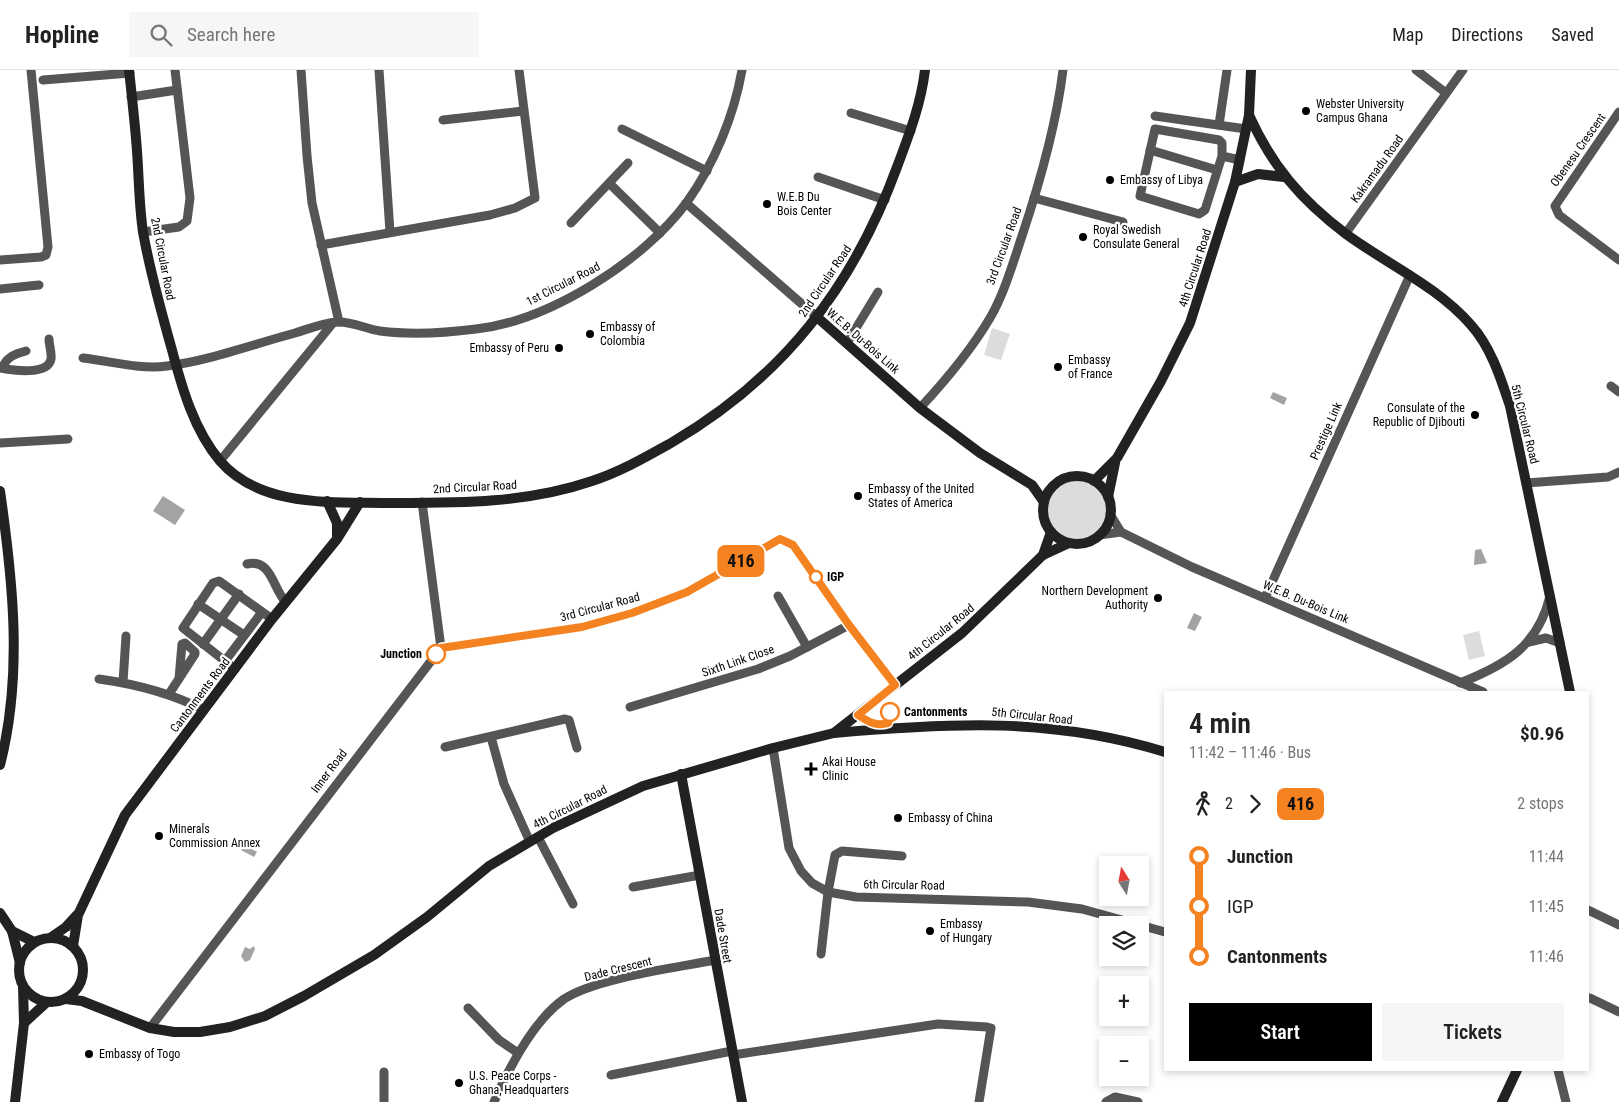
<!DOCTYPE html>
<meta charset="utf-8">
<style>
:root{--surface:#fff;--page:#f6f6f6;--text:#222;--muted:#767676;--line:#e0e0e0;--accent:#000}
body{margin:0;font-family:"Roboto Condensed",sans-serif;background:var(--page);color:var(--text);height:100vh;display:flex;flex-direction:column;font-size:19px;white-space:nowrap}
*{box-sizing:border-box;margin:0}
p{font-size:16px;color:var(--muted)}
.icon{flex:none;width:28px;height:28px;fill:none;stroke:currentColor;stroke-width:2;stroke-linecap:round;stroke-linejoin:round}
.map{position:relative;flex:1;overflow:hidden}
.drawer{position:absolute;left:1164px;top:621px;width:425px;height:380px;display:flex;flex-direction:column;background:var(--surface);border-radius:0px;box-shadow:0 2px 8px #0003}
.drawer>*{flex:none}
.badge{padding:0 10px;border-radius:8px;font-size:18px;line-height:32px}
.needle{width:32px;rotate:349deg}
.buttons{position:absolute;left:1099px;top:786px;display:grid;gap:10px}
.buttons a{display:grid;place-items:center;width:50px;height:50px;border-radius:0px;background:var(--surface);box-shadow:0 2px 8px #0003;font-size:25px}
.map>.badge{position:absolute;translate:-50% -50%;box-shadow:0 0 0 2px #fff}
.legs{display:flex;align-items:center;gap:8px;height:55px;padding:0 25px;font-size:16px}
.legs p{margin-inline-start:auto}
.headline{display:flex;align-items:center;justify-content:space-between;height:85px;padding:0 25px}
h1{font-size:28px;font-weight:600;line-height:38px}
.action{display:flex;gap:10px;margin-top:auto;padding:10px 25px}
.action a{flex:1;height:58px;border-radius:0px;background:var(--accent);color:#fff;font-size:20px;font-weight:600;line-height:58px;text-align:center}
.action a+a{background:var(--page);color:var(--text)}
ul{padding:0 25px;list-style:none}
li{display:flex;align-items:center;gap:18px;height:50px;font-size:19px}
li i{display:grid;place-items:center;width:8px;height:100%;margin:0 6px;background:currentColor}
li i::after{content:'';width:12px;height:12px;margin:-6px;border:4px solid;border-radius:50%;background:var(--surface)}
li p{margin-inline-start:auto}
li:first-child i{background:linear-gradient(#0000 50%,currentColor 0)}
li:last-child i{background:linear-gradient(currentColor 50%,#0000 0)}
header{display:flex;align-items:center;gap:30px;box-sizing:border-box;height:70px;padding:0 25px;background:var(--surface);border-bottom:1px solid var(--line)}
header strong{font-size:24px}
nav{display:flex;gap:28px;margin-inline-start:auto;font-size:18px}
.search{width:350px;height:45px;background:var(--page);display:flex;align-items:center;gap:12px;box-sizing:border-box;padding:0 18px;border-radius:0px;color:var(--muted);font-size:19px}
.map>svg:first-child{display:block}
.green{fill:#dcdcdc}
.water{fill:#a3a3a3}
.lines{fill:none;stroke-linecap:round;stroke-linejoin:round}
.street{stroke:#555;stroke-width:9}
.secondary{stroke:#222;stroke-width:10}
.line-1-casing{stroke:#fff;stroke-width:11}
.line-1{stroke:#f58220;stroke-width:8}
.poi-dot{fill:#000;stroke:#fff;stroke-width:2}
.stop-1-dot{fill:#fff;stroke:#f58220;stroke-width:2.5}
.labels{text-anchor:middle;stroke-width:4.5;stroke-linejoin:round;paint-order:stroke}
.poi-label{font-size:12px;fill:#000;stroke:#fff;text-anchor:start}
.street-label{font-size:12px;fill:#000;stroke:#fff}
.stop-label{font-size:12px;font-weight:bold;fill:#000;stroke:#fff;text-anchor:start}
</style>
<header>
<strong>Hopline</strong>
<div class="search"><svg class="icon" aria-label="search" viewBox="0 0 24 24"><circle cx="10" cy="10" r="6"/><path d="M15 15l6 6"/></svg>Search here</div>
<nav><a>Map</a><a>Directions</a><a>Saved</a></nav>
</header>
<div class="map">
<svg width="1619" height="1032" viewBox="0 0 1619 1032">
<rect width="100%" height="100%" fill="#fff"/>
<g class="green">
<path d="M992,258L1010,264L1001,290L984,285Z"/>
<circle cx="1077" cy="439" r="31"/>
<path d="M1479,561L1485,586L1469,590L1463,565Z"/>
</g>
<g class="water">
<path d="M1273,322L1287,328L1284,335L1270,328Z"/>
<path d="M163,426L185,440L175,455L153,441Z"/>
<path d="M1481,479L1487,493L1474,495L1475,480Z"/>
<path d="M1194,543L1202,547L1195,561L1187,558Z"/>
<path d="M248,769L253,772L250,778L257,782L254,787L241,780Z"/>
<path d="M254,876L255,879L250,890L245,892L241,886L245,877L250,879Z"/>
</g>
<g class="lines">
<g class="street">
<path d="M301,0L307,86L312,133L339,252"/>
<path d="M379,0L390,162"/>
<path d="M1416,0L1446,23"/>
<path d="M43,10L130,3"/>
<path d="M131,27L177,20"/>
<path d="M1619,42L1555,136L1559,145L1619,190"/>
<path d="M851,43L911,61"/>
<path d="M1155,46L1246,59"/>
<path d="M443,50L523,41"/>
<path d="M1219,55L1227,0"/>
<path d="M622,59L707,101"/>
<path d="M1150,80L1217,100"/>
<path d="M1222,86V73L1219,70L1155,59L1140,126L1199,144L1205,140L1222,86L1240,90"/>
<path d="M818,107L885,130"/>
<path d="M610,114L660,163"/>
<path d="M1034,128L1123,152"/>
<path d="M686,133L818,248"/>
<path d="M571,153L628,93"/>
<path d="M143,162L179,157L187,151L190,128L175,0"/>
<path d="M1346,163L1463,0"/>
<path d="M321,175L490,145L515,138L535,128L519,0"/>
<path d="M0,190L41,187L46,185L48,177L31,0"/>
<path d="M0,219L39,215"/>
<path d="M847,273L878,222"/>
<path d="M83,288C110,291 141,300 167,296C208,291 254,274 295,263C308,259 323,253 337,252C351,251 366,259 380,261C411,265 445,263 476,259C549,251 644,191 687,132C714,94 734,46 742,0"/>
<path d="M0,298C11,300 48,306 51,289C52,283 49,275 49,269"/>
<path d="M2,298C7,287 14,284 26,281"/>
<path d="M1611,316L1619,322"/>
<path d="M920,338C946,310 970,282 990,248C1004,224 1013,193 1022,166C1040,112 1056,57 1063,0"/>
<path d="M0,373L68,369"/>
<path d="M220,391L333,253"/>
<path d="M1526,413L1608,407L1619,402"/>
<path d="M1110,444L1121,462L1192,497L1483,622"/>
<path d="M1099,465L1121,462"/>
<path d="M247,494C272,488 273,520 286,532"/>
<path d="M778,526L807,577"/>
<path d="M1265,528L1410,205"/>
<path d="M198,534L244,565"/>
<path d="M1529,572L1546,568L1560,573"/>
<path d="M203,574L239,524"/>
<path d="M441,578L582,557L632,543L687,522L780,469L793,475L849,555L895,615"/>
<path d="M225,591L262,542"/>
<path d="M235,599L183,558L213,513L219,511L272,549"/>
<path d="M99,609C135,614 171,623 204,640"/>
<path d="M123,612L126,566"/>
<path d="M1460,613C1506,595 1538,576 1550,526"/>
<path d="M169,624L195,584V582L185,573L182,574L179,609"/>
<path d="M630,637L758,599L790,586L849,555"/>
<path d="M491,667L504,714L530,772"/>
<path d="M445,677L565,649L569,650L577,678"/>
<path d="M773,678L789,778L801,801L812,813L828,822L856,827L1028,832L1082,839L1140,855"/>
<path d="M538,767L573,834"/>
<path d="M633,817L700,805"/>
<path d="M1588,840L1619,855"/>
<path d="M1140,855L1165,862"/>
<path d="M821,884L828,822L835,785L842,781L902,786"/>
<path d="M1590,928L1619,942"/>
<path d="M468,938L499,970L518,983"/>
<path d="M150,958L441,578L422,432"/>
<path d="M733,985L938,954L987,957L991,958L979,1032"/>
<path d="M1558,1000L1566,1032"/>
<path d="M384,1002V1032"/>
<path d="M611,1005L732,981"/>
<path d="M494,1032C509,998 533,951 564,929C596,908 675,898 715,890"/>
<path d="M1106,1032L1115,1027L1138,1032"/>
</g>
<g class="secondary">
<path d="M129,0C132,27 135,54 137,81C139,108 139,135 143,162C150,202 161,241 172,280C182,318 194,360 220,391C260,437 329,432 385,433C455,433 525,434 592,411C620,402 646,387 671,373C783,308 853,217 897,97C909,65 921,34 925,0"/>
<path d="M1249,45C1272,96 1301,130 1346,164C1387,194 1437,216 1471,255C1491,277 1501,309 1510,336L1570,622"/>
<path d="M1235,112L1258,104L1284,107"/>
<path d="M818,248L920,338L980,383L1032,415L1044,432"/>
<circle cx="1077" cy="440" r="34"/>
<path d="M1094,411L1117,388L1161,311L1190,253L1235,112L1249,45L1251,0"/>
<path d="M0,421C13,511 23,606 0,695"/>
<path d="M1108,427L1115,393"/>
<path d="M327,431L337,453V468"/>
<path d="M1043,485L1051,462"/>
<path d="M834,663C950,653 1052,647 1165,682"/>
<path d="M681,704L742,1032"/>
<path d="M0,843L12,861L34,872"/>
<path d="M12,861L20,893"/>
<circle cx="51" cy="900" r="32"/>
<path d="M50,868L66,857L77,845"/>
<path d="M73,876L78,845L125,745L272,549L337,469L360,432"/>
<path d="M66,929L82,931L150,958L174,962H200L230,957L265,946L304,926L374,885L427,847L489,796L553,758L643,716L773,678L834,663L962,563L1043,485L1069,473"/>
<path d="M24,953L47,932"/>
<path d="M15,1032L24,953L23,916"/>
<path d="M1502,1032L1517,1000"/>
</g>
</g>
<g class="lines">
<defs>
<path id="line-1" d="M436,584L441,578L582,557L632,543L687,522L780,469L793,475L849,555L895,615L858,645C867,651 876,657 888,653L890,642"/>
</defs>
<use href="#line-1" class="line-1-casing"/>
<use href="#line-1" class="line-1"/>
</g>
<g class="poi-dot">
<circle cx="1306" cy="41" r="5"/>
<circle cx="1110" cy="110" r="5"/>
<circle cx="767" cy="134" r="5"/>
<circle cx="1083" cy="167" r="5"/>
<circle cx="590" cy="264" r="5"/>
<circle cx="559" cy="278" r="5"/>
<circle cx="1058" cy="297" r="5"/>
<circle cx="1475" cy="345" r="5"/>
<circle cx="858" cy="426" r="5"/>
<circle cx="1158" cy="528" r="5"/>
<path d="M808.5 691.5h5v5h5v5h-5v5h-5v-5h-5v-5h5z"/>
<circle cx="898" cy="748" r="5"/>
<circle cx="159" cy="766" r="5"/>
<circle cx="930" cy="861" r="5"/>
<circle cx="89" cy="984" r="5"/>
<circle cx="459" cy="1013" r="5"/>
</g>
<g class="stop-1-dot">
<circle cx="816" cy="507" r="6"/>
<circle cx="436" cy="584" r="9"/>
<circle cx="890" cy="642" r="9"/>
</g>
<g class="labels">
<g class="poi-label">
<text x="1316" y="38">Webster University<tspan x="1316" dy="14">Campus Ghana</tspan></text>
<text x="1120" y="114">Embassy of Libya</text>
<text x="777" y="131">W.E.B Du<tspan x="777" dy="14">Bois Center</tspan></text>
<text x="1093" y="164">Royal Swedish<tspan x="1093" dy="14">Consulate General</tspan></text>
<text x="600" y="261">Embassy of<tspan x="600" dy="14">Colombia</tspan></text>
<text x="549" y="282" text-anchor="end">Embassy of Peru</text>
<text x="1068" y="294">Embassy<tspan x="1068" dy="14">of France</tspan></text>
<text x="1465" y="342" text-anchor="end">Consulate of the<tspan x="1465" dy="14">Republic of Djibouti</tspan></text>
<text x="868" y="423">Embassy of the United<tspan x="868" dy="14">States of America</tspan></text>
<text x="1148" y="525" text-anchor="end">Northern Development<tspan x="1148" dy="14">Authority</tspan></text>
<text x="822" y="696">Akai House<tspan x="822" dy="14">Clinic</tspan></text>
<text x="908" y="752">Embassy of China</text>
<text x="169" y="763">Minerals<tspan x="169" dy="14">Commission Annex</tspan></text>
<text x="940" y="858">Embassy<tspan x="940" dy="14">of Hungary</tspan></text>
<text x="99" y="988">Embassy of Togo</text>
<text x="469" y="1010">U.S. Peace Corps -<tspan x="469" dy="14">Ghana, Headquarters</tspan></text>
</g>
<g class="street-label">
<text transform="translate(1578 80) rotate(-55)" y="4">Obenesu Crescent</text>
<text transform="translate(1377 99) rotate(-54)" y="4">Kakramadu Road</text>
<text transform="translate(1004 176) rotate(-70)" y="4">3rd Circular Road</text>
<text transform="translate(163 189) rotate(79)" y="4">2nd Circular Road</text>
<text transform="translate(1195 198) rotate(-72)" y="4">4th Circular Road</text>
<text transform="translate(825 211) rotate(-56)" y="4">2nd Circular Road</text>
<text transform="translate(563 214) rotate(-27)" y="4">1st Circular Road</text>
<text transform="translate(863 271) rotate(41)" y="4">W.E.B. Du-Bois Link</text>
<text transform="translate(1525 354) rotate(76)" y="4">5th Circular Road</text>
<text transform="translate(1326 361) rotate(-66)" y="4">Prestige Link</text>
<text transform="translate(475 417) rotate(-3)" y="4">2nd Circular Road</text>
<text transform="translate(1306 532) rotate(23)" y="4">W.E.B. Du-Bois Link</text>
<text transform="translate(600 537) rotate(-15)" y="4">3rd Circular Road</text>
<text transform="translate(941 562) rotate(-39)" y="4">4th Circular Road</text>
<text transform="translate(738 591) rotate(-19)" y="4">Sixth Link Close</text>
<text transform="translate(200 625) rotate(-53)" y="4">Cantonments Road</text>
<text transform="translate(1032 646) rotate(6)" y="4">5th Circular Road</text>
<text transform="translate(329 701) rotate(-53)" y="4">Inner Road</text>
<text transform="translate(570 737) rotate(-27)" y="4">4th Circular Road</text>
<text transform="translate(904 815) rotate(1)" y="4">6th Circular Road</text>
<text transform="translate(723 866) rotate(80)" y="4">Dade Street</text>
<text transform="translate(618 899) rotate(-14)" y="4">Dade Crescent</text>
</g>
<g class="stop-label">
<text x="827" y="511">IGP</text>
<text x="422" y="588" text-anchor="end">Junction</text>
<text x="904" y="646">Cantonments</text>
</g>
</g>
</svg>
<div class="buttons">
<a><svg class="needle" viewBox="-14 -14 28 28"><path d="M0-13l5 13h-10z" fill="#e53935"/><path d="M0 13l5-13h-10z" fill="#767676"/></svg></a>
<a><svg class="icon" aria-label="layers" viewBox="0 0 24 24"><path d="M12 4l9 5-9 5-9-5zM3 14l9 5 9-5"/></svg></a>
<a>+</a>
<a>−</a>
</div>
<b class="badge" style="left:741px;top:491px;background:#f58220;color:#111">416</b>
<section class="drawer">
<div class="headline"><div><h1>4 min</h1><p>11:42 – 11:46 · Bus</p></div><b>$0.96</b></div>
<div class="legs"><svg class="icon" aria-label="walk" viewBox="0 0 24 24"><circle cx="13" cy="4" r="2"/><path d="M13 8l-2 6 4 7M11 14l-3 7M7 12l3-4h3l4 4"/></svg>2<svg class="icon" aria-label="forward" viewBox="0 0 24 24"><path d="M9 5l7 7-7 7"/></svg><b class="badge" style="background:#f58220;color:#111">416</b><p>2 stops</p></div>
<ul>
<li><i style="color:#f58220"></i><b>Junction</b><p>11:44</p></li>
<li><i style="color:#f58220"></i><span>IGP</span><p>11:45</p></li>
<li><i style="color:#f58220"></i><b>Cantonments</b><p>11:46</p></li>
</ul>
<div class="action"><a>Start</a><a>Tickets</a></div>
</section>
</div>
